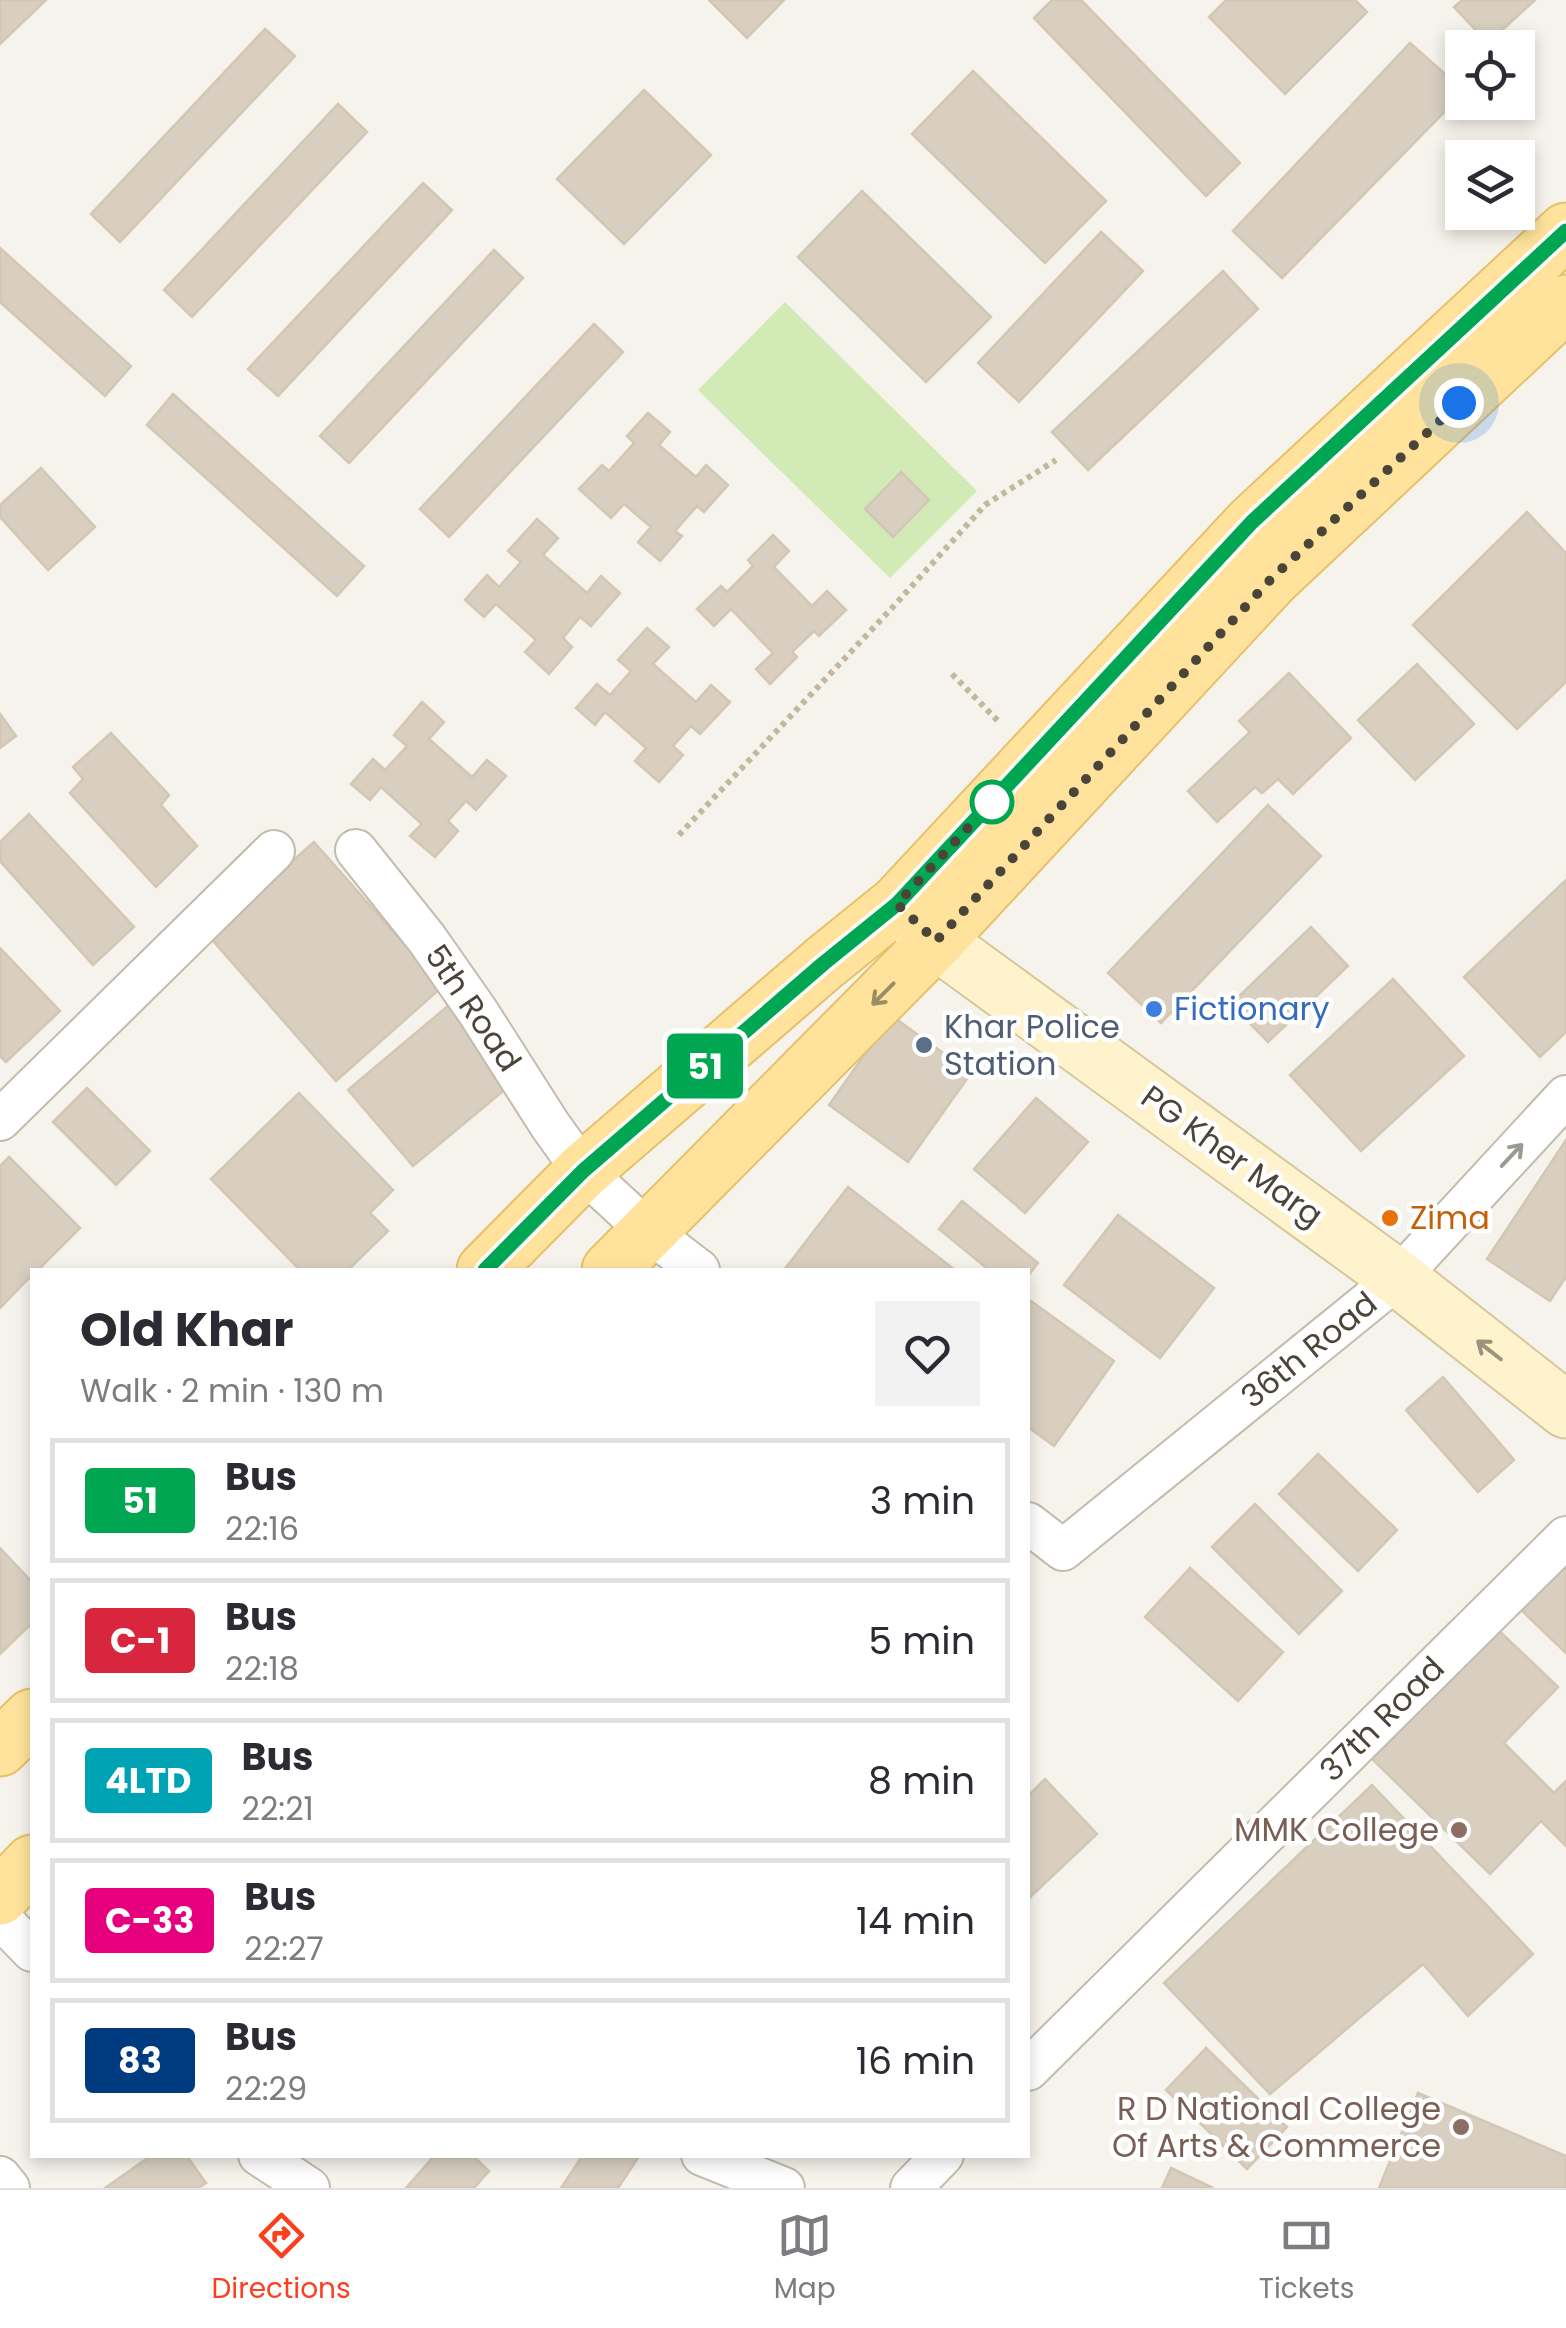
<!DOCTYPE html>
<meta charset="utf-8">
<style>
:root{--surface:#fff;--page:#f2f2f3;--text:#2b2b33;--muted:#7c7c81;--line:#e1e1e2;--accent:#fc3f1d}
body{margin:0;font-family:Poppins,sans-serif;background:var(--page);color:var(--text);height:100vh;display:flex;flex-direction:column;font-size:38px;white-space:nowrap}
*{box-sizing:border-box;margin:0}
p{font-size:32px;color:var(--muted)}
.icon{flex:none;width:55px;height:55px;fill:none;stroke:currentColor;stroke-width:2;stroke-linecap:round;stroke-linejoin:round}
.map{position:relative;flex:1;overflow:hidden}
.drawer{position:absolute;left:30px;top:1268px;width:1000px;height:890px;display:flex;flex-direction:column;background:var(--surface);border-radius:0px;box-shadow:0 5px 15px #0003}
.drawer>*{flex:none}
.badge{padding:0 20px;border-radius:8px;font-size:35px;line-height:65px}
.buttons{position:absolute;left:1445px;top:30px;display:grid;gap:20px}
.buttons a{display:grid;place-items:center;width:90px;height:90px;border-radius:0px;background:var(--surface);box-shadow:0 5px 15px #0003;font-size:50px}
.you{position:absolute;width:50px;height:50px;margin:-25px;border:8px solid #fff;border-radius:50%;background:#1a73e8;box-shadow:0 0 0 15px #1a73e833}
.map>.badge{position:absolute;translate:-50% -50%;box-shadow:0 0 0 5px #fff}
.round{display:grid;place-items:center;flex:none;width:105px;height:105px;border-radius:0px;background:var(--page)}
.headline{display:flex;align-items:center;justify-content:space-between;height:170px;padding:0 50px}
h1{font-size:48px;font-weight:700;line-height:75px}
ul{padding:0;list-style:none}
li{display:flex;align-items:center;gap:30px;height:125px;margin:0 20px 15px;padding:0 30px;border:5px solid var(--line);border-radius:0px}
li div{flex:1}
li b{display:block;font-size:38px}
li em{font-style:normal}
li .badge{min-width:110px;font-weight:700;text-align:center}
.tabs{display:flex;justify-content:space-around;align-items:center;height:140px;border-top:2px solid var(--line);background:var(--surface);font-size:28px;color:var(--muted)}
.tabs a{display:grid;justify-items:center;gap:5px}
.tabs .selected{color:var(--accent)}
.map>svg:first-child{display:block}
.green{fill:#d2eab5}
.building{fill:#d8cfc1;stroke:#d3c7b4;stroke-width:2.5}
.lines{fill:none;stroke-linecap:round;stroke-linejoin:round}
.street-casing{stroke:#c2bbae;stroke-width:44}
.secondary-casing{stroke:#d6c79b;stroke-width:59}
.primary-casing{stroke:#e6c16a;stroke-width:59}
.path{stroke:#c4b79f;stroke-width:6;stroke-dasharray:5 5;stroke-linecap:butt}
.street{stroke:#fff;stroke-width:40}
.secondary{stroke:#fff3cd;stroke-width:55}
.primary{stroke:#ffe39c;stroke-width:55}
.oneway{stroke:#9c8c66}
.oneway2{stroke:#9c9892}
.oneway3{stroke:#9c937c}
.line-casing{stroke:#fff;stroke-width:22}
.line{stroke:#00a651;stroke-width:15}
.walk{stroke:#4b4439;stroke-width:10;stroke-dasharray:0 18}
.stop-dot{fill:#fff;stroke:#00a651;stroke-width:5}
.shop-dot{fill:#3f7fe0;stroke:#fff;stroke-width:4}
.service-dot{fill:#5c6f8a;stroke:#fff;stroke-width:4}
.food-dot{fill:#e8710a;stroke:#fff;stroke-width:4}
.education-dot{fill:#8d6e63;stroke:#fff;stroke-width:4}
.labels{text-anchor:middle;stroke-width:9;stroke-linejoin:round;paint-order:stroke}
.street-label{font-size:32px;fill:#4b4439;stroke:#fff}
.shop-label{font-size:32px;fill:#366cbe;stroke:#fff;text-anchor:start}
.service-label{font-size:32px;fill:#4e5e75;stroke:#fff;text-anchor:start}
.food-label{font-size:32px;fill:#c56008;stroke:#fff;text-anchor:start}
.education-label{font-size:32px;fill:#785e54;stroke:#fff;text-anchor:end}
</style>
<div class="map">
<svg width="1566" height="2188" viewBox="0 0 1566 2188">
<rect width="100%" height="100%" fill="#f6f3ec"/>
<path class="green" d="M785,302L977,491L890,578L698,390Z"/>
<g class="building">
<path d="M0,0H46L0,44Z"/>
<path d="M709,0H784L747,38Z"/>
<path d="M1052,0H1081L1240,163L1206,196L1034,18Z"/>
<path d="M1226,0H1355L1367,12L1285,94L1209,17Z"/>
<path d="M1462,0H1535L1488,43L1454,7Z"/>
<path d="M265,29L295,56L120,242L91,214Z"/>
<path d="M1410,43L1462,89V94L1282,278L1233,231Z"/>
<path d="M973,71L1106,201L1045,263L912,134Z"/>
<path d="M644,90L711,155L624,244L557,179Z"/>
<path d="M338,104L367,132L192,317L164,290Z"/>
<path d="M423,183L452,210L278,396L248,369Z"/>
<path d="M862,191L991,317L926,382L798,257Z"/>
<path d="M1101,232L1143,271L1019,402L978,363Z"/>
<path d="M0,248L131,366L105,396L0,302Z"/>
<path d="M494,250L523,278L349,463L320,436Z"/>
<path d="M1223,271L1258,309L1088,470L1052,432Z"/>
<path d="M594,324L623,352L449,537L420,509Z"/>
<path d="M173,394L364,566L337,596L147,425Z"/>
<path d="M648,413L670,432L659,445L696,477L706,465L728,485L704,512L697,506L675,531L682,536L660,561L638,542L651,527L624,504L611,518L579,489L602,465L609,471L634,443L627,436Z"/>
<path d="M41,468L95,527L48,570L0,517V505Z"/>
<path d="M901,472L929,500L893,537L865,509Z"/>
<path d="M1527,512L1566,553V682L1517,729L1413,625Z"/>
<path d="M537,519L558,538L543,555L587,593L601,576L620,593L591,626L580,617L563,638L572,647L549,674L525,652L536,640L496,604L484,617L465,600L487,575L499,587L521,562L508,551Z"/>
<path d="M773,535L789,551L774,567L812,606L827,591L846,610L819,636L814,631L792,652L797,657L770,684L756,669L773,653L731,609L714,626L697,609L721,586L727,592L753,566L748,560Z"/>
<path d="M647,628L669,647L653,664L696,702L711,685L730,702L700,734L691,726L673,746L683,755L659,782L635,761L646,748L605,712L595,725L576,708L597,684L610,695L631,671L618,660Z"/>
<path d="M1417,664L1474,724L1415,780L1358,720Z"/>
<path d="M1289,673L1351,738L1293,794L1278,779L1262,793L1255,787L1217,822L1188,791L1250,732L1239,721Z"/>
<path d="M422,702L444,722L429,739L472,777L487,760L506,776L476,810L466,801L448,821L458,831L435,857L410,836L422,824L381,787L370,800L351,784L373,759L385,770L407,746L394,735Z"/>
<path d="M0,714L16,736L0,748Z"/>
<path d="M111,733L169,795L161,805L197,846L156,887L70,793L83,779L73,767Z"/>
<path d="M1268,805L1321,856L1161,1023L1108,973Z"/>
<path d="M29,814L134,927L93,965L0,861V842Z"/>
<path d="M314,842L442,987L336,1081L208,935Z"/>
<path d="M1566,880V1032L1540,1057L1464,977Z"/>
<path d="M1311,927L1348,966L1268,1042L1231,1004Z"/>
<path d="M0,948L60,1011L6,1062L0,1056Z"/>
<path d="M1393,979L1464,1056L1361,1151L1290,1075Z"/>
<path d="M449,1005L514,1082L413,1166L348,1090Z"/>
<path d="M892,1016L971,1073L908,1162L829,1105Z"/>
<path d="M87,1088L150,1151L116,1185L53,1122Z"/>
<path d="M299,1093L393,1190L370,1213L388,1231L348,1270H300L211,1179Z"/>
<path d="M1036,1098L1088,1142L1025,1213L974,1169Z"/>
<path d="M1566,1140V1277L1550,1301L1487,1259Z"/>
<path d="M9,1157L80,1228L38,1270H32V1275L0,1308V1166Z"/>
<path d="M848,1187L955,1270H784Z"/>
<path d="M962,1201L1038,1263L1028,1276V1270H989L939,1229Z"/>
<path d="M1118,1215L1214,1288L1160,1358L1064,1285Z"/>
<path d="M1028,1299L1114,1361L1054,1446L1028,1427Z"/>
<path d="M1443,1377L1514,1460L1478,1492L1406,1410Z"/>
<path d="M1318,1454L1397,1530L1358,1571L1279,1494Z"/>
<path d="M1255,1504L1342,1591L1299,1634L1212,1547Z"/>
<path d="M0,1548L32,1582V1623L0,1654Z"/>
<path d="M1566,1554V1653L1516,1605Z"/>
<path d="M1190,1568L1283,1652L1238,1701L1145,1617Z"/>
<path d="M1493,1625L1558,1687L1504,1743L1554,1793L1566,1781V1846L1541,1821L1490,1874L1367,1754Z"/>
<path d="M1045,1779L1097,1834L1028,1899V1796Z"/>
<path d="M1372,1785L1533,1954L1468,2016L1423,1964L1270,2094L1164,1983Z"/>
<path d="M1206,2048L1287,2127L1247,2169L1166,2090Z"/>
<path d="M1418,2093L1566,2156V2188H1379Z"/>
<path d="M152,2155H186L206,2183L198,2188H105Z"/>
<path d="M435,2155H472L489,2171L474,2188H406Z"/>
<path d="M583,2155H640L618,2188H561Z"/>
<path d="M1171,2168L1213,2188H1162Z"/>
</g>
<g class="lines">
<defs>
<g id="street">
<path d="M356,850L427,939L478,1012L550,1125L583,1171L648,1231L699,1270"/>
<path d="M0,1120L274,851"/>
<path d="M1028,1523L1063,1550L1398,1278L1566,1096"/>
<path d="M0,1918L32,1951"/>
<path d="M1028,2070L1566,1537"/>
<path d="M259,2155L309,2188"/>
<path d="M702,2155L784,2188"/>
<path d="M0,2177L9,2188"/>
<path d="M911,2188L943,2155"/>
</g>
<path id="secondary" d="M902,909L936,941L1398,1278L1566,1410"/>
<g id="primary">
<path d="M485,1270L583,1171L824,963L897,904L1252,523L1566,231"/>
<path d="M610,1270L936,941L1272,579L1566,303"/>
<path d="M0,1748L32,1717"/>
<path d="M0,1897L32,1863"/>
</g>
</defs>
<use href="#street" class="street-casing"/>
<use href="#secondary" class="secondary-casing"/>
<use href="#primary" class="primary-casing"/>
<g class="path">
<path d="M952,674L1000,723"/>
<path d="M679,835L892,608L985,505L1056,460"/>
</g>
<use href="#street" class="street"/>
<use href="#secondary" class="secondary"/>
<use href="#primary" class="primary"/>
</g>
<defs><path id="oneway-shaft" d="M-6 0H5M1.5-3L5.5 0L1.5 3" fill="none" stroke-width="1.6" stroke-linecap="round" stroke-linejoin="round" transform="scale(2.5)"/></defs>
<use class="oneway" href="#oneway-shaft" transform="translate(883 994) rotate(135)"/>
<use class="oneway2" href="#oneway-shaft" transform="translate(1512 1155) rotate(-47)"/>
<use class="oneway3" href="#oneway-shaft" transform="translate(1489 1350) rotate(-142)"/>
<g class="lines">
<defs>
<path id="line" d="M485,1270L583,1171L824,963L897,904L1252,522L1566,231"/>
</defs>
<use href="#line" class="line-casing"/>
<use href="#line" class="line"/>
<path class="walk" d="M992,802L897,904L936,941L1272,578L1459,403"/>
</g>
<circle class="stop-dot" cx="992" cy="802" r="20"/>
<circle class="shop-dot" cx="1154" cy="1009" r="10"/>
<circle class="service-dot" cx="924" cy="1045" r="10"/>
<circle class="food-dot" cx="1390" cy="1218" r="10"/>
<g class="education-dot">
<circle cx="1459" cy="1830" r="10"/>
<circle cx="1461" cy="2127" r="10"/>
</g>
<g class="labels">
<g class="street-label">
<text transform="translate(473 1008) rotate(56)" y="11">5th Road</text>
<text transform="translate(1232 1156) rotate(36)" y="11">PG Kher Marg</text>
<text transform="translate(1309 1350) rotate(-39)" y="11">36th Road</text>
<text transform="translate(1382 1719) rotate(-45)" y="11">37th Road</text>
</g>
<g class="shop-label">
<text x="1174" y="1020">Fictionary</text>
</g>
<g class="service-label">
<text x="944" y="1038">Khar Police<tspan x="944" dy="37">Station</tspan></text>
</g>
<g class="food-label">
<text x="1410" y="1229">Zima</text>
</g>
<g class="education-label">
<text x="1439" y="1841">MMK College</text>
<text x="1441" y="2120">R D National College<tspan x="1441" dy="37">Of Arts &amp; Commerce</tspan></text>
</g>
</g>
</svg>
<div class="buttons">
<a><svg class="icon" aria-label="locate" viewBox="0 0 24 24"><circle cx="12" cy="12" r="6"/><path d="M12 2v4M12 18v4M2 12h4M18 12h4"/></svg></a>
<a><svg class="icon" aria-label="layers" viewBox="0 0 24 24"><path d="M12 4l9 5-9 5-9-5zM3 14l9 5 9-5"/></svg></a>
</div>
<div class="you" style="left:1459px;top:403px"></div>
<b class="badge" style="left:705px;top:1066px;background:#00a651;color:#fff">51</b>
<section class="drawer">
<div class="headline"><div><h1>Old Khar</h1><p>Walk · 2 min · 130 m</p></div><a class="round"><svg class="icon" aria-label="heart" viewBox="0 0 24 24"><path d="M12 20l-8-8c-3-5 5-10 8-4 3-6 11-1 8 4z"/></svg></a></div>
<ul>
<li><span class="badge" style="background:#00a651;color:#fff">51</span><div><b>Bus</b><p>22:16</p></div><em>3 min</em></li>
<li><span class="badge" style="background:#d7263d;color:#fff">C-1</span><div><b>Bus</b><p>22:18</p></div><em>5 min</em></li>
<li><span class="badge" style="background:#00a3b4;color:#fff">4LTD</span><div><b>Bus</b><p>22:21</p></div><em>8 min</em></li>
<li><span class="badge" style="background:#e6007e;color:#fff">C-33</span><div><b>Bus</b><p>22:27</p></div><em>14 min</em></li>
<li><span class="badge" style="background:#003b80;color:#fff">83</span><div><b>Bus</b><p>22:29</p></div><em>16 min</em></li>
</ul>
</section>
</div>
<nav class="tabs">
<a class="selected"><svg class="icon" aria-label="directions" viewBox="0 0 24 24"><path d="M12 3l9 9-9 9-9-9zM9 14v-3h6M13 9l2 2-2 2"/></svg>Directions</a>
<a><svg class="icon" aria-label="map" viewBox="0 0 24 24"><path d="M3 6l6-2 6 2 6-2v14l-6 2-6-2-6 2zM9 4v14M15 6v14"/></svg>Map</a>
<a><svg class="icon" aria-label="tickets" viewBox="0 0 24 24"><path d="M3 7h18v10H3zM15 7v10"/></svg>Tickets</a>
</nav>
